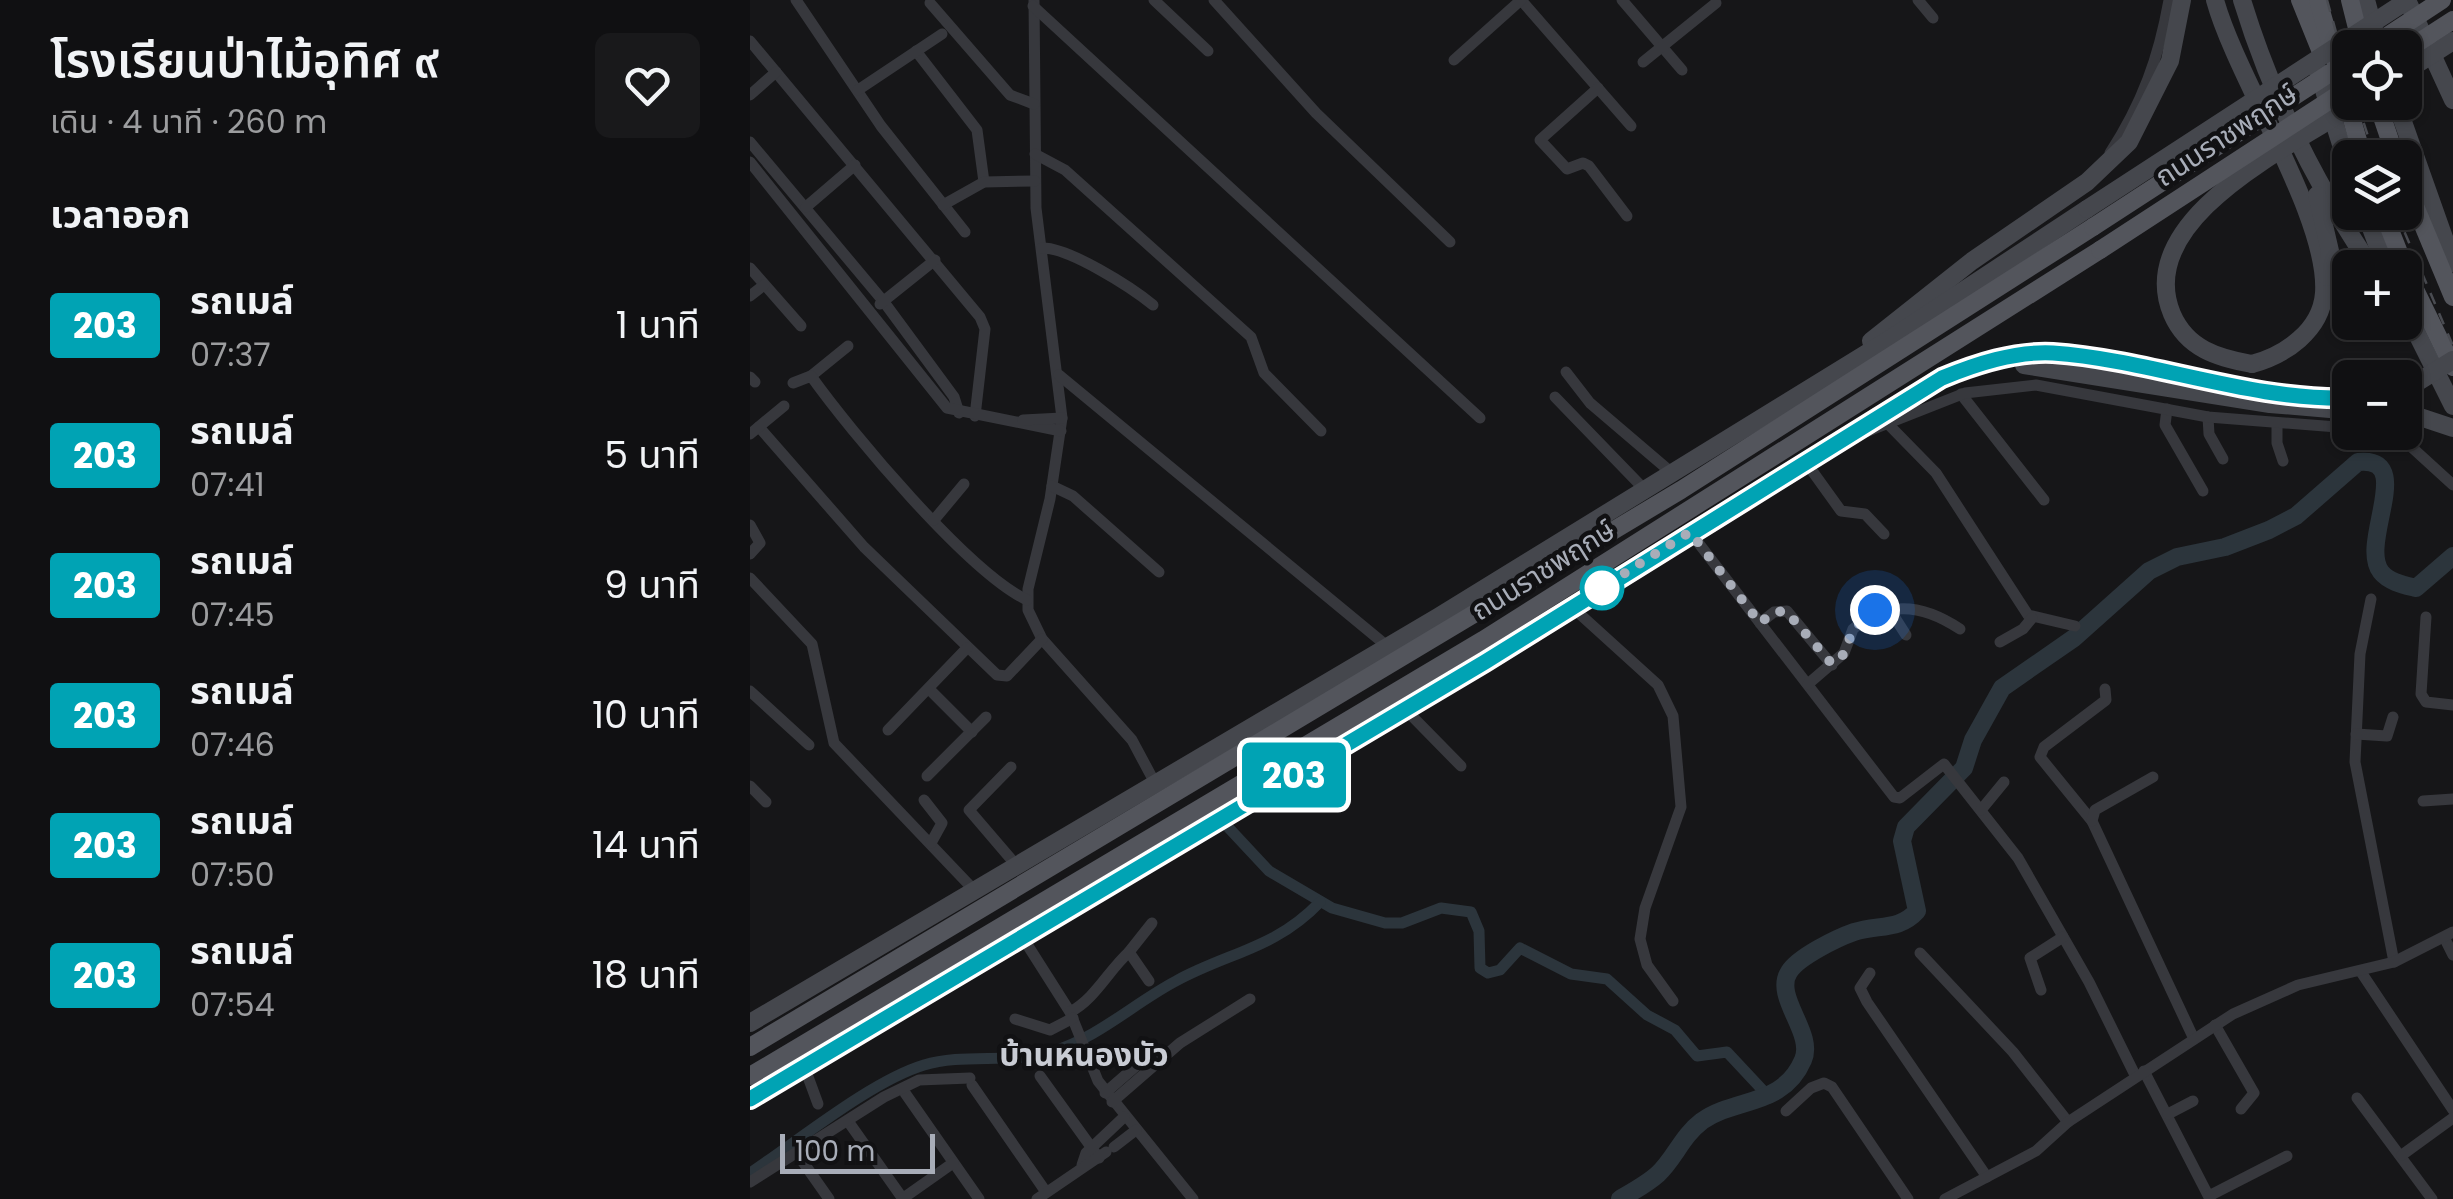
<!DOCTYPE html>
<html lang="th">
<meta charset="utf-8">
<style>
:root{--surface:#101012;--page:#19191b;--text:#f1f3f6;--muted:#9c9d9f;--line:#303032}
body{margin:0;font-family:Poppins,"Noto Sans Thai",sans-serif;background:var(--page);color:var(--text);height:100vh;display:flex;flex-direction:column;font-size:38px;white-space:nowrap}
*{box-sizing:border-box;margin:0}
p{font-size:32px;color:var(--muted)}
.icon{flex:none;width:55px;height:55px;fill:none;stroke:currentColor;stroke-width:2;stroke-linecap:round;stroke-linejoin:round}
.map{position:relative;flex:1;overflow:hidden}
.drawer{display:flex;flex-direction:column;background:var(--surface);width:750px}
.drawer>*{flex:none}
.badge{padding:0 20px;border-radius:8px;font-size:35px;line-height:65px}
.controls{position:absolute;left:1582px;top:30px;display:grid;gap:20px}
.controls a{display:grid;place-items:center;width:90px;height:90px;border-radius:15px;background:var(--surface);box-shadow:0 2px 8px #0004,0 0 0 2px var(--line);font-size:50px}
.scale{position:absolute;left:30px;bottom:25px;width:155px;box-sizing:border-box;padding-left:10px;border:5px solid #a8adb8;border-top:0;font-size:28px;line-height:35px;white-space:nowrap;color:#a8adb8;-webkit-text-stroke:8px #111113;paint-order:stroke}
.you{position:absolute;width:50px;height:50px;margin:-25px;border:8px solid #fff;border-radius:50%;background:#1a73e8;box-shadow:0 0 0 15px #1a73e833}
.map>.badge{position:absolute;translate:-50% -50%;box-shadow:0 0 0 5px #fff}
h2{padding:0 50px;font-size:38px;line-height:90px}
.round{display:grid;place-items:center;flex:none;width:105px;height:105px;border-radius:15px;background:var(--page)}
.headline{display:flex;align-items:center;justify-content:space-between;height:170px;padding:0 50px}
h1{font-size:48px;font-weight:600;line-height:75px}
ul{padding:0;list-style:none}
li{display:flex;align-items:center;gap:30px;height:130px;padding:0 50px}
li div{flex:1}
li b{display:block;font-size:38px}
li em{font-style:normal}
li .badge{min-width:110px;font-weight:700;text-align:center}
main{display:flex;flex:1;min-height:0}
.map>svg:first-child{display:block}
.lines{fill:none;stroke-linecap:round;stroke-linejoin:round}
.canal{stroke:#2c353c;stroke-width:11}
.river{stroke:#2c353c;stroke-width:18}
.minor{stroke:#37383d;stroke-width:11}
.secondary{stroke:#45474d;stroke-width:18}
.primary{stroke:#53555c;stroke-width:18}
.rail{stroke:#4a4c52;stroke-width:2.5;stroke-dasharray:12 10;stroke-linecap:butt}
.secondary-bridge{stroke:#45474d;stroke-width:18}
.primary-bridge{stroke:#53555c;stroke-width:18}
.line-casing{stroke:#fff;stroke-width:22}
.line{stroke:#00a3b4;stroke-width:15}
.walk{stroke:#a8adb8;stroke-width:10;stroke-dasharray:0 18}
.stop-dot{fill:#fff;stroke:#00a3b4;stroke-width:5}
.labels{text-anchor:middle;stroke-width:9;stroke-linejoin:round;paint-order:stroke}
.street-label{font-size:28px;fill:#a8adb8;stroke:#111113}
.quarter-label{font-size:32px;font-weight:bold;fill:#c9ccd4;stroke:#111113}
</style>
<main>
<section class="drawer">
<div class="headline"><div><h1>โรงเรียนป่าไม้อุทิศ ๙</h1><p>เดิน · 4 นาที · 260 m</p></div><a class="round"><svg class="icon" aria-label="heart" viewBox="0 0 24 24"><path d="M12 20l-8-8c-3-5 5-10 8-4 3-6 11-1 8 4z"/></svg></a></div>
<h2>เวลาออก</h2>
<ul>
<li><span class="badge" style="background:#00a3b4;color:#fff">203</span><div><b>รถเมล์</b><p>07:37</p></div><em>1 นาที</em></li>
<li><span class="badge" style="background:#00a3b4;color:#fff">203</span><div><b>รถเมล์</b><p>07:41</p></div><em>5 นาที</em></li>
<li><span class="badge" style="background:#00a3b4;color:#fff">203</span><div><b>รถเมล์</b><p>07:45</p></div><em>9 นาที</em></li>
<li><span class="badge" style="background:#00a3b4;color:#fff">203</span><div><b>รถเมล์</b><p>07:46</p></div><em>10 นาที</em></li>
<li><span class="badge" style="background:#00a3b4;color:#fff">203</span><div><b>รถเมล์</b><p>07:50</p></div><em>14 นาที</em></li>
<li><span class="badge" style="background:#00a3b4;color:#fff">203</span><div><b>รถเมล์</b><p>07:54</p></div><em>18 นาที</em></li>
</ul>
</section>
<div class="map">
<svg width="1703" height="1199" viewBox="0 0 1703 1199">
<rect width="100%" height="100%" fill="#161618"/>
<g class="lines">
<g class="canal">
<path d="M476,825L519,871L582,908L635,923H652L691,908L721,912L729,931L730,968L738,973L750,970L770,948L821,974L857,979L897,1015L925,1030L947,1056L977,1052L1020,1098"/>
<path d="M0,1173C47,1142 121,1081 174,1065C214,1053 260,1064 301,1052C348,1038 384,1003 426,981C479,952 525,949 570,902"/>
</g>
<path class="river" d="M870,1199C882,1192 897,1184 908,1174C925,1158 932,1136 952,1121C986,1097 1033,1107 1053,1060C1065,1033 1023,997 1039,972C1048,957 1087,938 1104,932C1128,924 1149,931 1167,911L1152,841L1156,827L1214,768L1223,740L1252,688L1324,638L1399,571L1427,557L1475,547L1519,530L1546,516L1608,462C1667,456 1608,543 1631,572C1639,582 1654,585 1666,588L1703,556"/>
<g class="minor">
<path d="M46,0L131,126L215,232"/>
<path d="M284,0L286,208L312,418L300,499L278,589V610L292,639L382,740L405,783"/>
<path d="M404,0L458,51"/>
<path d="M464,0L566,113L700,242"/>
<path d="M771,0L881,126"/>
<path d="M872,0L932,70"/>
<path d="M1168,0L1183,18"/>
<path d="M180,3L260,95L284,104"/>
<path d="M283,6L730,418"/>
<path d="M0,41L230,317L235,329L225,416"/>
<path d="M166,51L227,130L234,182"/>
<path d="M704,60L771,0"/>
<path d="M893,62L966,3"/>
<path d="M848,88L790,140L817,169L833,163L839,166L877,216"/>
<path d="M108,90L192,34"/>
<path d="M0,95L26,72"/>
<path d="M0,142L134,302L204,397L209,413"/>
<path d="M1360,153C1392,104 1409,57 1419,0"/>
<path d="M285,154L315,170L501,337L514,373L571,431"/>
<path d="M0,162L197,408L311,431"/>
<path d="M193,205L234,182L285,181"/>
<path d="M56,207L105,165"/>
<path d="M292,248C318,247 381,287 403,305"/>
<path d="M0,268L51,326"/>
<path d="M0,296L14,285"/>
<path d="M130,304L185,260"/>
<path d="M816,372L840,403L922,473"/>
<path d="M309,375L637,646"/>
<path d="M61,376L98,346"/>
<path d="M0,377L5,382"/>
<path d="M43,383L61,376C101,432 218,572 277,600"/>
<path d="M1211,394L1294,500"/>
<path d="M805,397L895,490"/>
<path d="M1417,409L1415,425L1453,491"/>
<path d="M1458,417L1459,434L1473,459"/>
<path d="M273,420L312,418"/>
<path d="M1139,425L1186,473L1278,615L1325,626"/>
<path d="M1527,425V443L1533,461"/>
<path d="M9,427L114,547L247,675L257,676L292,639"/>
<path d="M1116,432L1215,393L1286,385L1458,417L1600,428"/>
<path d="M1645,432L1703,485"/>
<path d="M0,434L34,406"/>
<path d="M1055,461L1091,511L1115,514L1134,534"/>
<path d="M302,486L323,496L409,572"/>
<path d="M184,520L214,484"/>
<path d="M0,525L10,543L0,554"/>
<path d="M940,532L1144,797L1150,798L1194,764L1268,858L1339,982L1385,1075"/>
<path d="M0,578L62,644L84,743L224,890"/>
<path d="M1621,599L1610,654L1605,762L1644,962"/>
<path d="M822,607L908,685L923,716L931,807L895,908L890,939L897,965L923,1001"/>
<path d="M1140,610C1164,605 1189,615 1210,629"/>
<path d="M1676,617L1671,694L1676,702L1703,705"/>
<path d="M1010,623L1024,612L1037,611L1082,665"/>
<path d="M1250,642L1273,629L1282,618"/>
<path d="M1058,684L1094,653L1103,629L1131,607L1140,610L1156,635"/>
<path d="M179,689L222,732"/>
<path d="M1355,689L1356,700L1294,747L1290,757L1342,821L1444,1039"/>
<path d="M0,691L59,745"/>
<path d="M656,710L711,766"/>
<path d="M138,730L217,648"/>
<path d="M1606,734L1637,736L1643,717"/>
<path d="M261,767L219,810L266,865"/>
<path d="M177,776L236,717"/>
<path d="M0,786L16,802"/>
<path d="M174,800L192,823L181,843"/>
<path d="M1673,801L1703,799"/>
<path d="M1231,810L1254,782"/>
<path d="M1342,821L1345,810L1403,777"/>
<path d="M273,938L320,1012L348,1081L443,1199"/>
<path d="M1695,939L1703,955"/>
<path d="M379,952L402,923"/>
<path d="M1170,953L1263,1052L1318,1122"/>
<path d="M1611,972L1703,1110"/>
<path d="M1120,973L1110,988L1117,1002L1237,1177"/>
<path d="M1291,990L1280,958L1313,937"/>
<path d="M320,1012C345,999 358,971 379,952L399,981"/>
<path d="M265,1019L300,1030L323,1018"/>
<path d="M1465,1025L1504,1093L1491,1109"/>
<path d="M54,1066L68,1104"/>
<path d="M1394,1071L1460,1199"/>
<path d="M290,1076L349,1158"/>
<path d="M222,1085L296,1192"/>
<path d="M155,1093L229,1199"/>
<path d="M355,1093L394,1059"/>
<path d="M1607,1098L1682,1199"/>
<path d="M362,1102L430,1043L500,999"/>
<path d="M1036,1111L1061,1088L1074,1083L1082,1087L1158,1199"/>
<path d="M1418,1114L1443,1101"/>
<path d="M100,1124L153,1199"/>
<path d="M364,1147L386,1130"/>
<path d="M1652,1155L1703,1118"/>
<path d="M53,1162L79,1199"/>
<path d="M332,1165L336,1153L374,1117"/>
<path d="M0,1182L134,1097L169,1080L220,1078"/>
<path d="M1459,1196L1537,1156"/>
<path d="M152,1199L203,1163"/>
<path d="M287,1199L356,1152"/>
<path d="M1195,1199L1286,1151L1318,1122L1483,1014L1548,985L1644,962L1703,932"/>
</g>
<g class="secondary">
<path d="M1465,0C1487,80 1579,217 1574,293C1571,331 1535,355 1502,364"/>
<path d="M1492,0C1521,95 1566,185 1622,268"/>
<path d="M1616,0L1625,33"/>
<path d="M1657,0L1703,100"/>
<path d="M1567,68L1600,173"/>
<path d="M1646,102L1703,263"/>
<path d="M1567,195L1580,251L1577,277"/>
<path d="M1615,212L1636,268"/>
<path d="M1655,310L1703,406"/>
<path d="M1121,341L1222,261L1337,182L1379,142L1420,61L1432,0"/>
<path d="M1274,365L1520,404L1580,409"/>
<path d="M1655,412L1703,428"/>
<path d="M0,1023L688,617L1140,339L1337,209"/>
<path d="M0,1099L735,663L1191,379C1226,364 1265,351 1303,354C1402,360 1500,401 1600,398"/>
</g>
<g class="primary">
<path d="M1550,0L1571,52"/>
<path d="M1568,0L1613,158"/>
<path d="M1600,0L1612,48"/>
<path d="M1627,102L1646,158"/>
<path d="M1655,182L1703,297"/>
<path d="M1633,212L1655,268"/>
<path d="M1655,269L1703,367"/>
<path d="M0,1047L931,490L1343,227"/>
<path d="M0,1076L733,640L1350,250"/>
</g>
<g class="rail">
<path d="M1577,0L1600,82"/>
<path d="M1607,102L1625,158"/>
<path d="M1646,212L1703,346"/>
</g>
<g class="secondary-bridge">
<path d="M1655,72L1703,41"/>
<path d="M1337,209L1658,0"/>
<path d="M1502,364C1468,358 1437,349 1422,314C1382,218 1544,145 1609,102"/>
<path d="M1655,390L1703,360"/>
</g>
<g class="primary-bridge">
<path d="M1619,48L1692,0"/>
<path d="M1655,51L1703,20"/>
<path d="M1343,227L1600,60"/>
<path d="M1350,250L1600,87"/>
</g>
</g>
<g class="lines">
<defs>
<path id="line" d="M0,1099L735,662L1192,378C1226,364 1265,351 1303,353C1402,360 1500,401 1600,398"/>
</defs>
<use href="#line" class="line-casing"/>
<use href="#line" class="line"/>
<path class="walk" d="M852,588L848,590L940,532L1010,623L1024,612L1036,611L1082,664L1094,654L1103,629L1125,610"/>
</g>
<circle class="stop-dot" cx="852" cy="588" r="20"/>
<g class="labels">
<g class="street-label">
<text transform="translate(1476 135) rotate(-33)" y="10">ถนนราชพฤกษ์</text>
<text transform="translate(793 570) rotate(-32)" y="10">ถนนราชพฤกษ์</text>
</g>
<g class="quarter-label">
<text x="334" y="1066">บ้านหนองบัว</text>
</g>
</g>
</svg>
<div class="controls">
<a><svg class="icon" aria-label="locate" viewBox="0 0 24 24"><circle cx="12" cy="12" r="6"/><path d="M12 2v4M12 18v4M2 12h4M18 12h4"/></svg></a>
<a><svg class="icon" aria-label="layers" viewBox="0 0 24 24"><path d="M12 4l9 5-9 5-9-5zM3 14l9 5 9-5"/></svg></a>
<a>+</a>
<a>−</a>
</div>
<div class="scale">100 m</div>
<div class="you" style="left:1125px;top:610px"></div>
<b class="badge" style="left:544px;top:775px;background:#00a3b4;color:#fff">203</b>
</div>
</main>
